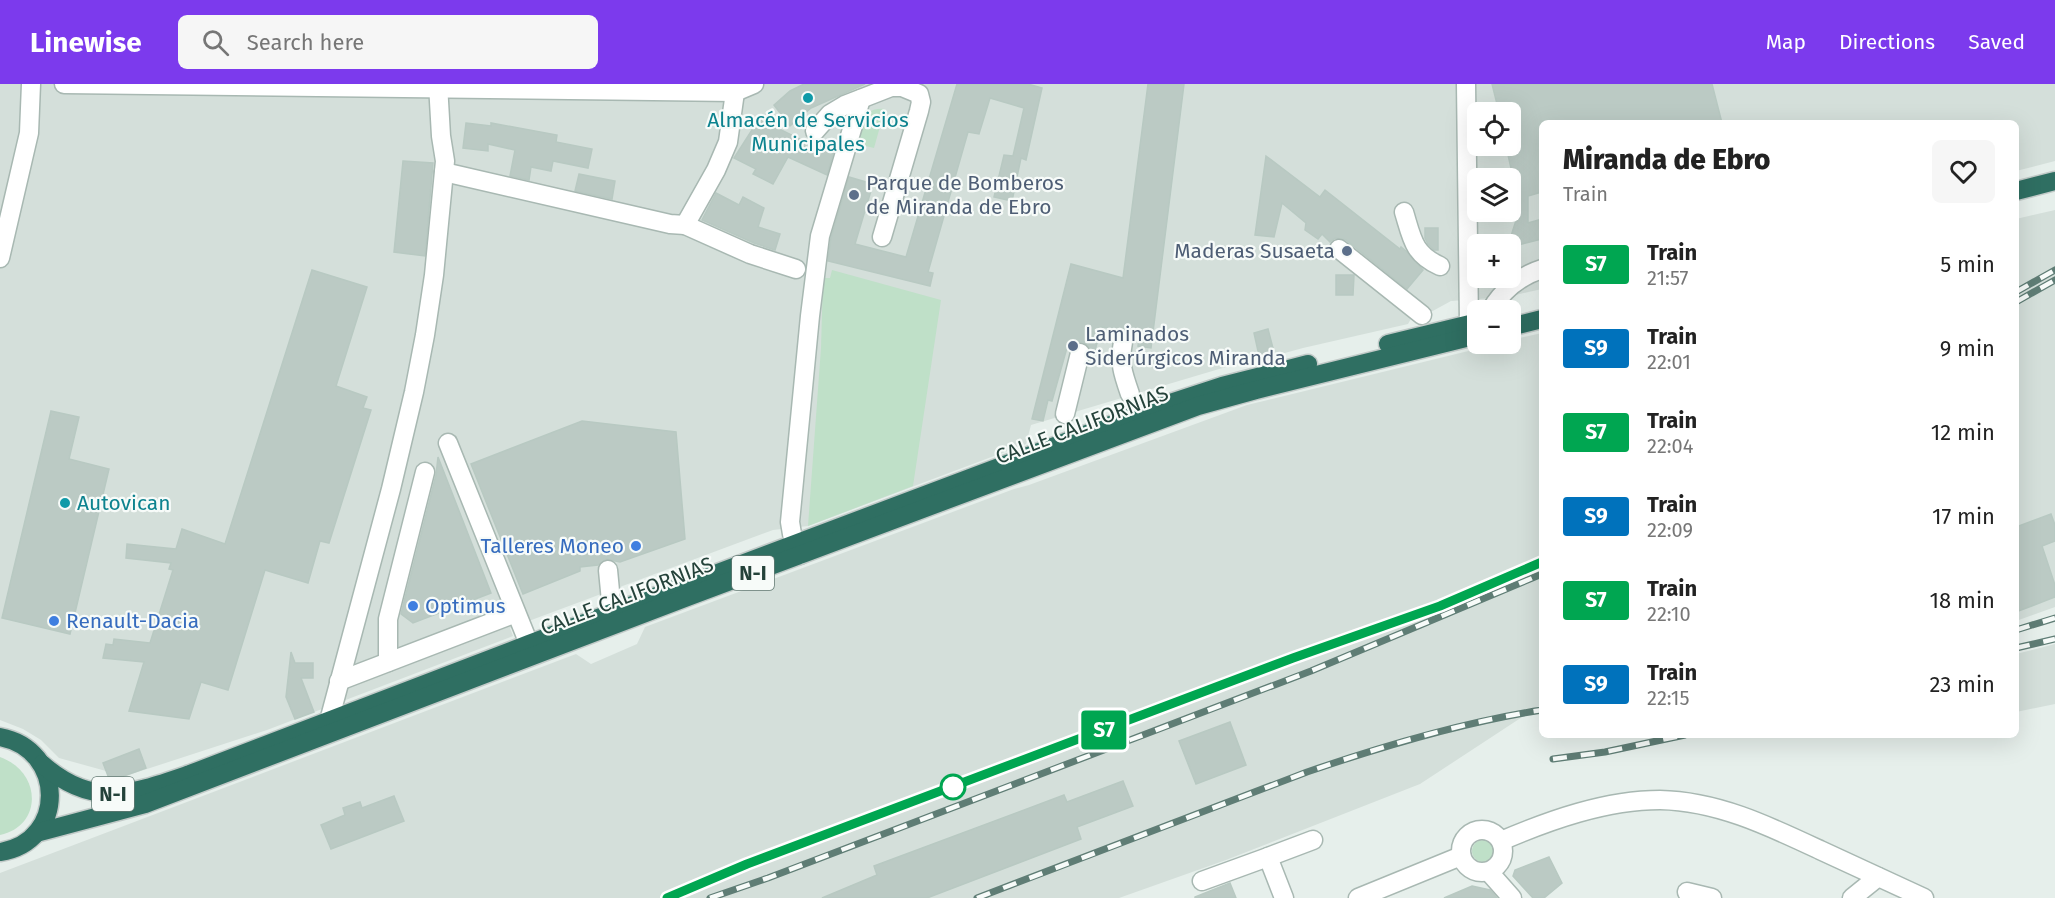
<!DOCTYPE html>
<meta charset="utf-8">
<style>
:root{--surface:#fff;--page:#f6f6f6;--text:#222;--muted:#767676;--accent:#7c3aed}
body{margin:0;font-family:"Fira Sans",sans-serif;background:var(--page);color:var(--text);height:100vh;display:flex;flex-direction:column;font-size:22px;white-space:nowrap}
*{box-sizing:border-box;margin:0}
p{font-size:20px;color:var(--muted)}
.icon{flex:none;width:33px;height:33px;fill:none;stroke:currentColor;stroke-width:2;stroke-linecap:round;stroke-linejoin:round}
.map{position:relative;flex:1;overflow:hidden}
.drawer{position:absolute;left:1539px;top:36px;width:480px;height:618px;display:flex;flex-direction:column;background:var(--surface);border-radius:9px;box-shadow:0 6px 24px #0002}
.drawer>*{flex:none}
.badge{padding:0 12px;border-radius:4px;font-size:21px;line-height:39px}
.fabs{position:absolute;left:1467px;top:18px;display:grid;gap:12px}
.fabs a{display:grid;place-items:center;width:54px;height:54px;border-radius:9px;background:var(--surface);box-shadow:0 6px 24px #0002;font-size:30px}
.map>.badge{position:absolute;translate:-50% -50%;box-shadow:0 0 0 3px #fff}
.round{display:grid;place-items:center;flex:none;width:63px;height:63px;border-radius:9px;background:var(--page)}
.head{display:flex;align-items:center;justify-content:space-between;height:102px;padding:0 24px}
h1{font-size:28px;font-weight:800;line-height:45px}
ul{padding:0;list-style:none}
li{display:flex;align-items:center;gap:18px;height:84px;padding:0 24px}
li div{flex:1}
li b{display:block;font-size:22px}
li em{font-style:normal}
li .badge{min-width:66px;font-weight:700;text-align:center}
header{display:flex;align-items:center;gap:36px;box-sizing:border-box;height:84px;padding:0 30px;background:var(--accent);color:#fff}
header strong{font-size:28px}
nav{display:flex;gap:33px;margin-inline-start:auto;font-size:21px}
.search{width:420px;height:54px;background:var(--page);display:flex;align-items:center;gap:15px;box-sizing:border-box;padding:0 21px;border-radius:9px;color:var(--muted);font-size:22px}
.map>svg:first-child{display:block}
.built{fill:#d4dfda;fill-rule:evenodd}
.green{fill:#bfe0c8}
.building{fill:#bbcac4;stroke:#b8c9c2;stroke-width:1.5}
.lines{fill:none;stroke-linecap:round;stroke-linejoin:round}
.minor-casing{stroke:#a8b8b2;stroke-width:21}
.highway-casing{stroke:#c2cac8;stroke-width:21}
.minor{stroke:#fff;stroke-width:18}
.highway{stroke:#2f6f62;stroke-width:18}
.rail-casing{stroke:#5f7d75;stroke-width:7}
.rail{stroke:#f7fbf9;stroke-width:4.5;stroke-dasharray:14;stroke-linecap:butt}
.line-casing{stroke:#fff;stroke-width:14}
.line{stroke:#00a651;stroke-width:9}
.culture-dot{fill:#0f9aa8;stroke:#f7fbf9;stroke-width:2}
.service-dot{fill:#5c6f8a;stroke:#f7fbf9;stroke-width:2}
.shop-dot{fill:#3f7fe0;stroke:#f7fbf9;stroke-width:2}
.stop-dot{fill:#fff;stroke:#00a651;stroke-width:3}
.labels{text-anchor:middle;stroke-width:4.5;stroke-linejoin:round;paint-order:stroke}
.shield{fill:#f7fbf9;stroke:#637a73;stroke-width:1.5}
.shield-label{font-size:20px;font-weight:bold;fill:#24423a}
.culture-label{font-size:21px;fill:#0d838f;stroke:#f7fbf9}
.service-label{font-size:21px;fill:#4e5e75;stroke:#f7fbf9;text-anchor:start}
.street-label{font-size:21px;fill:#24423a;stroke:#f7fbf9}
.shop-label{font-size:21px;fill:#366cbe;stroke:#f7fbf9;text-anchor:start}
</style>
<header>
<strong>Linewise</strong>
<div class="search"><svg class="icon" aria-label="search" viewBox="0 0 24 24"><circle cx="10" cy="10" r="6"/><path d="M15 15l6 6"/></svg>Search here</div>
<nav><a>Map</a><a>Directions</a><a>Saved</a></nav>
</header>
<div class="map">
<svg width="2055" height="814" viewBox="0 0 2055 814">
<rect width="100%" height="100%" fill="#e6efeb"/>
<g class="built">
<path d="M0,0H2055V77L2016,87V39H1542V205L1506,213L1451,217L1429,229L1412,233L1408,240L1303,264L1248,279L1246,277L1031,341L1026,360L808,442L773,446L510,544L513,552L267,646L110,697L106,687L59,674L41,656L23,645L0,636ZM1478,28H1510V62H1478ZM1478,94H1510V128H1478ZM1478,160H1510V194H1478Z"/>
<path d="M2055,126V523L2016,537V135Z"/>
<path d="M1542,249V620L1420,700L1226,776L1119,814H0V789L576,570L591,580L637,560L645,543L1014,405L1029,401L1247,321L1497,260H1510L1511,256Z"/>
<path d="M2055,560V620L2016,628V570Z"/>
</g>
<g class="green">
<path d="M885,25L874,64L857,60C862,41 861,23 885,25Z"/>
<path d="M832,186L941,216L913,402L808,442L821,264L823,194H830Z"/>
<path d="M0,673C42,688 43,742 0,751Z"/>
<circle cx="1483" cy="767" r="11"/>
</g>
<g class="building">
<path d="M804,0H865L811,24L790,42L774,21L790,7Z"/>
<path d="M957,0H1028L1042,4L1026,76L1021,74L1012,117L994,113L1004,71L1013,72L1024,24L990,14L979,50L968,48L928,188L933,189L930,202L828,177L831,154L849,93L873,100L855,160L906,173Z"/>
<path d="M1148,0H1184L1151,264L1138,262L1140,247L1101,243L1095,267L1091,265L1083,258H1077L1072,261L1068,260L1052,317L1048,316L1043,337L1032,335L1071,180L1123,194Z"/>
<path d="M1492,0H1712L1722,39H1542V108L1528,112V139L1542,135V155L1510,163V155L1520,124L1506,62H1510V28H1499Z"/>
<path d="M759,35L824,67L825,63L834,67L827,91L788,73L773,100L753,90L756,85L734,74Z"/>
<path d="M466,39L491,42V39L557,51L556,58L592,65L588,84L553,77L551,87L531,83L529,96L510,92L515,66L488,60V67L463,64Z"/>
<path d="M1266,72L1320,113L1325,106L1400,165L1401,163L1406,167L1423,186L1407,205L1346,156L1335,154L1330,158L1322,150L1318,155L1305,146L1306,139L1282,119L1274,153L1255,151Z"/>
<path d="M403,77L433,79L425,172L394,168Z"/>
<path d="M579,90L615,97L612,115L575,107Z"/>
<path d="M716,109L739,121L743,113L764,124L758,143L780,150L775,166L754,159L702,136Z"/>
<path d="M1425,144H1438V166H1434L1428,160L1425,154Z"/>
<path d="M312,186L367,203L336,302L367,313L363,324L371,326L329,459L320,457L308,499L265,486L228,606L201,598L189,635L129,627L144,578L103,574L106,560L113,561L114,555L150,559L173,486L169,485L171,479L126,474L127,460L176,465L182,445L225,460Z"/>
<path d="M1336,191H1354L1353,211H1336Z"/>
<path d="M1268,245L1275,272L1260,276L1254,249Z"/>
<path d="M51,327L79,333L69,375L109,385L70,550L2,534Z"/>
<path d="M582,337L676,348L685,455L620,478L606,475L598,481L580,483V487L523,510L471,380Z"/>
<path d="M438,373L491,509L413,539L401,530L436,391Z"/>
<path d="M2051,430L2055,441V457L2042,462L2055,501V513L2016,528V443Z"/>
<path d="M291,568L295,579H313V594H301L314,628L295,635L286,613Z"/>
<path d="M1230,638L1246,681L1196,700L1179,657Z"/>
<path d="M139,665L146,684L110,697L103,679Z"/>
<path d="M1123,697L1133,722L1077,743L1081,755L927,814H822L877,791L874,782L1064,711L1067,718Z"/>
<path d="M394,712L404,737L331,765L321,741L345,731L343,724L360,718L362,724Z"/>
<path d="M1549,773L1562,799L1544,814H1533L1513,792L1515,786Z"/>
<path d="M1230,799L1236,814H1195V813Z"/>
<path d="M1472,802L1490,806L1497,814H1444Z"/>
</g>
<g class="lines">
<defs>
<g id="minor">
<path d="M64,0L735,8L754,0"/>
<path d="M1466,0L1469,240"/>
<path d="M815,47L830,30L845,21L891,3H902L919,10L921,18L919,27L882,153"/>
<path d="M444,88L670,140L685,141L750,170L796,185"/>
<path d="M1404,128C1412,154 1413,170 1440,182"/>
<path d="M685,141L716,86L728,58L735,8"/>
<path d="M1339,165L1422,231"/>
<path d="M0,174L29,49L31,0"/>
<path d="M1491,226C1502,207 1520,192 1542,185"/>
<path d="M1123,258C1119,279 1123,290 1130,310"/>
<path d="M1065,330L1080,269"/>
<path d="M448,359L529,560"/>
<path d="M800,471L792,450L790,438L810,232L820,152L861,15"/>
<path d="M608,486L612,528"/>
<path d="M388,578V535L425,388"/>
<path d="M339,597L516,529"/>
<path d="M329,637L391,405L414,308L425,251L434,191L445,77L441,52L438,0"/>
<circle cx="1482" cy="767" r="21"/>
<path d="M1501,757C1550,736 1606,716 1660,716C1717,717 1769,742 1820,766C1855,782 1889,798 1924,814"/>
<path d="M1268,773L1313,756"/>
<path d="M1489,788L1512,814"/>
<path d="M1202,797L1268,773L1284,814"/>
<path d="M1687,808L1712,814"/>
<path d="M1358,814L1461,772"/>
<path d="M1852,814L1878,793"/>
</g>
<g id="highway">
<path d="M2016,107L2055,97"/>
<path d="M1510,243L1542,235"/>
<path d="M1388,260L1478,238"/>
<path d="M0,653C66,665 67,758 0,768"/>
<path d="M42,680C93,725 132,710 190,690L529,560L1164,321L1222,302L1308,280"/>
<path d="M36,749L145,720L690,512L1198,322L1256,306L1478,251"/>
</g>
</defs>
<use href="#minor" class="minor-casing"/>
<use href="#highway" class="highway-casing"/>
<use href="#minor" class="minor"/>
<use href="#highway" class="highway"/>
<defs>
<g id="rail">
<path d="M2016,208L2055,186"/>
<path d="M2016,218L2055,196"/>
<path d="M2016,546L2055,534"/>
<path d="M2016,564L2055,555"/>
<path d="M1553,675L1605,668L1685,651"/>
<path d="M667,814L746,780L1293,574L1440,522L1542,478"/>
<path d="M710,814L768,794L1311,587L1542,490"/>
<path d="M977,814L1307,688C1383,662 1463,638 1542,626"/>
</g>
</defs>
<use href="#rail" class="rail-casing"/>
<use href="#rail" class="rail"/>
</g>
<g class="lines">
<defs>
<path id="line" d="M667,814L747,780L1293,574L1440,522L1542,478"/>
</defs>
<use href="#line" class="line-casing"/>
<use href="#line" class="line"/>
</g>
<g class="culture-dot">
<circle cx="808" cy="14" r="6"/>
<circle cx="65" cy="419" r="6"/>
</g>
<g class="service-dot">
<circle cx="854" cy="111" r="6"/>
<circle cx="1347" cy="167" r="6"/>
<circle cx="1073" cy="262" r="6"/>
</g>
<g class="shop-dot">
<circle cx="636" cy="462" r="6"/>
<circle cx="413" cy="522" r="6"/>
<circle cx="54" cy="537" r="6"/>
</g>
<circle class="stop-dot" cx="953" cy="703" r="12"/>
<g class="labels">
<g class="shield">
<rect x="732" y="472" width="42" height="34" rx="4.5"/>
<rect x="92" y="693" width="42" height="34" rx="4.5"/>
</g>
<g class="shield-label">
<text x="753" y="496">N-I</text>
<text x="113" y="717">N-I</text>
</g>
<g class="culture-label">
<text x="808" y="43">Almacén de Servicios<tspan x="808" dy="24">Municipales</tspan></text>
<text x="77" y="426" text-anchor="start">Autovican</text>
</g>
<g class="service-label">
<text x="866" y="106">Parque de Bomberos<tspan x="866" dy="24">de Miranda de Ebro</tspan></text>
<text x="1335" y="174" text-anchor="end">Maderas Susaeta</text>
<text x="1085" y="257">Laminados<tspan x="1085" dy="24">Siderúrgicos Miranda</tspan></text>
</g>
<g class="street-label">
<text transform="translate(1082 341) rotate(-21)" y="7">CALLE CALIFORNIAS</text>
<text transform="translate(627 512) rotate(-21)" y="7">CALLE CALIFORNIAS</text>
</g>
<g class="shop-label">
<text x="624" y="469" text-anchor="end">Talleres Moneo</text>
<text x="425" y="529">Optimus</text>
<text x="66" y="544">Renault-Dacia</text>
</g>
</g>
</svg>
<div class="fabs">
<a><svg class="icon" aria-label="locate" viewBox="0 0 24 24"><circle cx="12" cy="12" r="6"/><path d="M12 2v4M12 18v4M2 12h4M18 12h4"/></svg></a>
<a><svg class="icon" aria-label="layers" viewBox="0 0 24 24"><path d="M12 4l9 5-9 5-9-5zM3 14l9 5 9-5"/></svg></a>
<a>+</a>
<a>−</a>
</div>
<b class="badge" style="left:1104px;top:646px;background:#00a651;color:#fff">S7</b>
<section class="drawer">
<div class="head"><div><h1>Miranda de Ebro</h1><p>Train</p></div><a class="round"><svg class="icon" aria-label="heart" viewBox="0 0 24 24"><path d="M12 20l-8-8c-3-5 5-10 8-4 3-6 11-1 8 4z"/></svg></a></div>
<ul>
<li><span class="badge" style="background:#00a651;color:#fff">S7</span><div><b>Train</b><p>21:57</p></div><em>5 min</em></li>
<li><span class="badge" style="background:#0072bc;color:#fff">S9</span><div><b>Train</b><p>22:01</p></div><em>9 min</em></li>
<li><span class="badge" style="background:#00a651;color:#fff">S7</span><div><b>Train</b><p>22:04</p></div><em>12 min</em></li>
<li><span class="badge" style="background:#0072bc;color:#fff">S9</span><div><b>Train</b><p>22:09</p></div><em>17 min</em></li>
<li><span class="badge" style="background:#00a651;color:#fff">S7</span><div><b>Train</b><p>22:10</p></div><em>18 min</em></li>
<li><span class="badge" style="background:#0072bc;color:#fff">S9</span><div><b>Train</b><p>22:15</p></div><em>23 min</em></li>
</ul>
</section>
</div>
